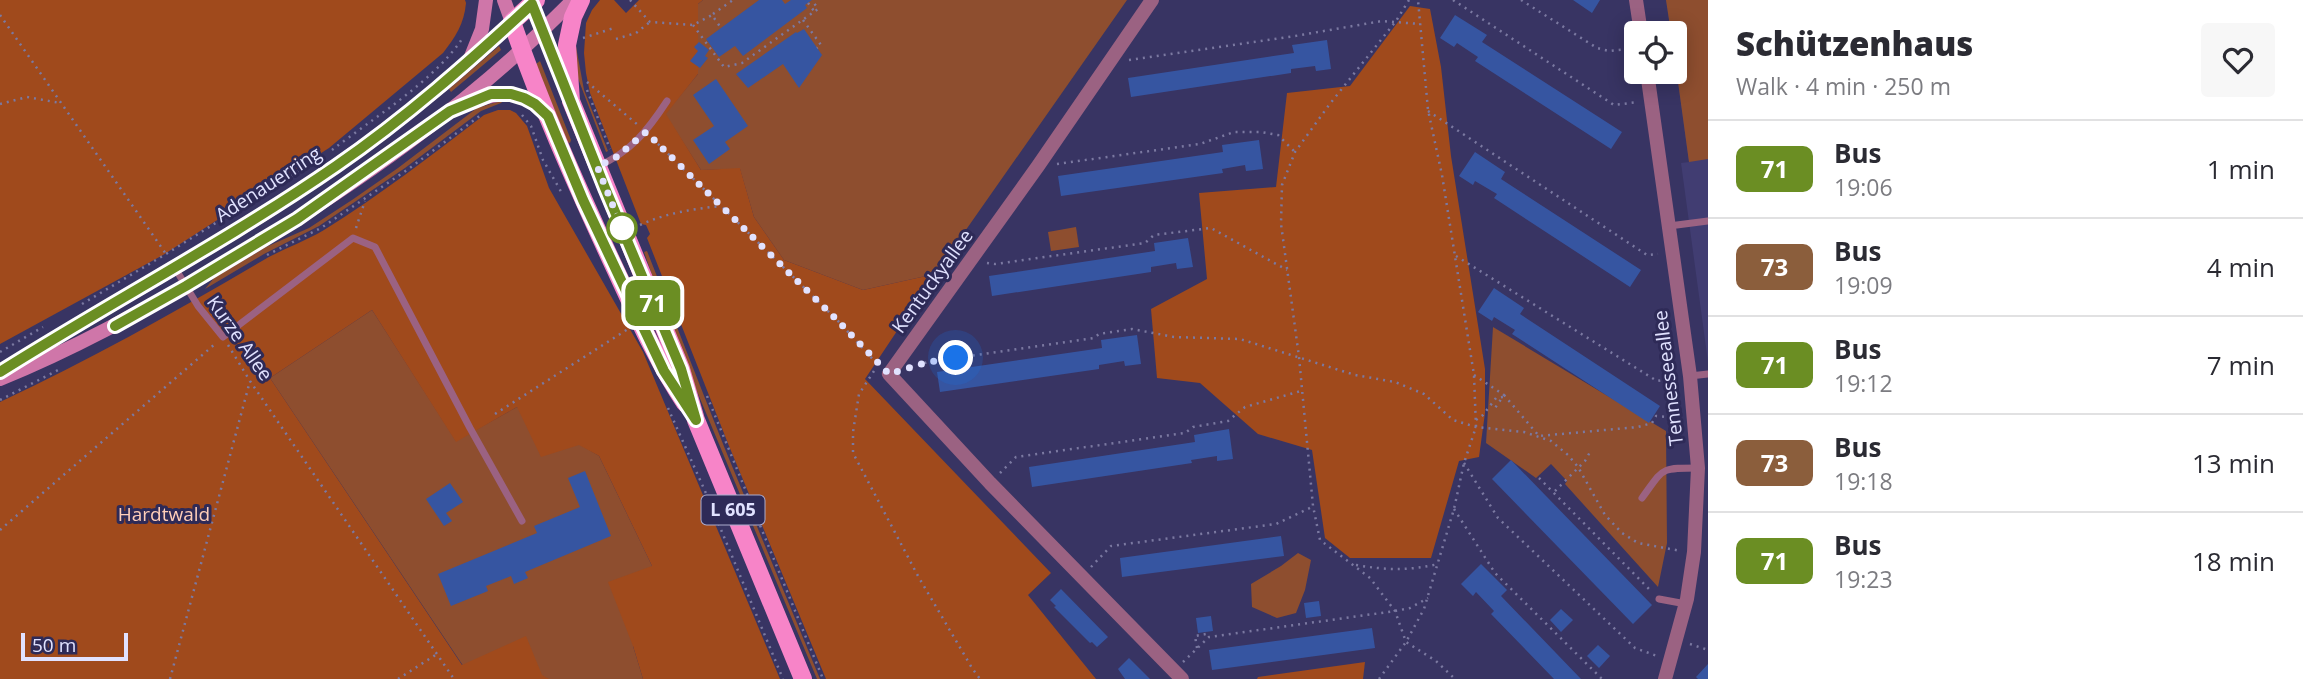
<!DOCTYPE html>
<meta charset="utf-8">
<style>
:root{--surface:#fff;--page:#f7f7f7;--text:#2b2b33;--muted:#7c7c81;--line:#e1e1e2}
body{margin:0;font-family:"Open Sans",sans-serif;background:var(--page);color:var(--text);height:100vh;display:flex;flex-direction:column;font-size:26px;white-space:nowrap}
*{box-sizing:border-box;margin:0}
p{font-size:23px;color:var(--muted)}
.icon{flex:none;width:38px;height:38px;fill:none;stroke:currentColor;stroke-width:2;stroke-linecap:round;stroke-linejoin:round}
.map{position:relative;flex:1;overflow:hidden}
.drawer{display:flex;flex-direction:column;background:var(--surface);width:595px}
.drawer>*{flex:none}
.badge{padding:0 14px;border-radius:10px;font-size:24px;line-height:46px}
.buttons{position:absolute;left:1624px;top:21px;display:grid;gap:14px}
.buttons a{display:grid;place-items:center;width:63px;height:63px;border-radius:7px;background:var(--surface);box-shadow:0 4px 18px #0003;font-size:35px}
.scale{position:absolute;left:21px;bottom:18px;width:107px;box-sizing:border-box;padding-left:7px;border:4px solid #e1e2ff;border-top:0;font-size:19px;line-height:24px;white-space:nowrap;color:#e1e2ff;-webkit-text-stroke:5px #2e2a57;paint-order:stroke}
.you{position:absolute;width:35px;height:35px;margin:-18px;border:5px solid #fff;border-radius:50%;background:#1a73e8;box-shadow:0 0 0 10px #1a73e833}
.map>.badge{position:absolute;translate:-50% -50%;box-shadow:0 0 0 4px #fff}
.round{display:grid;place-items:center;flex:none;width:74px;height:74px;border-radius:7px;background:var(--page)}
.headline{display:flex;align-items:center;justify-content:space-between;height:119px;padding:0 28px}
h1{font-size:33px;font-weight:800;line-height:52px}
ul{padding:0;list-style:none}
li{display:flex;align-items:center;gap:21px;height:98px;padding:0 28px;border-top:2px solid var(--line)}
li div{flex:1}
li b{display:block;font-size:26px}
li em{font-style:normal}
li .badge{min-width:77px;font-weight:700;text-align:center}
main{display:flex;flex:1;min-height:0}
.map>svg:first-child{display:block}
.built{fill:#413d72}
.green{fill:#8e4e2f}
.forest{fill:#a04a1c}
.building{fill:#3655a1}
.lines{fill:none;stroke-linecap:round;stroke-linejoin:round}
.path{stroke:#7b79a1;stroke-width:2.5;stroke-dasharray:2 5;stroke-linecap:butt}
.lane{stroke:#9b6282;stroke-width:7}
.street{stroke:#9b6282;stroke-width:14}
.secondary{stroke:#cf76a9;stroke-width:14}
.primary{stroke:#f784c8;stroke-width:18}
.line-casing{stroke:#fff;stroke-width:16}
.line{stroke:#6b8e23;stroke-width:10}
.walk{stroke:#e1e2ff;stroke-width:7;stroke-dasharray:0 12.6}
.stop-dot{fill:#fff;stroke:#6b8e23;stroke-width:3.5}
.labels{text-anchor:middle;stroke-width:6;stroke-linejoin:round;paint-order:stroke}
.shield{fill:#2e2a57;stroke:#ababcd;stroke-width:2}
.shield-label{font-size:18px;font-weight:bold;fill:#e1e2ff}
.street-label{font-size:19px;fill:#e1e2ff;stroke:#2e2a57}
.park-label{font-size:19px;fill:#ffceb8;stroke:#2e2a57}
</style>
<main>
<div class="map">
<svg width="1708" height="679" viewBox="0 0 1708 679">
<rect width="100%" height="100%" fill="#383463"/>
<path class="built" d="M1666,0H1708V362L1681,163L1689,162L1675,60V33H1671Z"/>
<g class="green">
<path d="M703,0H1127L935,274L863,290L784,260L754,217L740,169L701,170L665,114L698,74V4Z"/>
<path d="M1666,0H1708V159L1689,162L1675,60V33H1671Z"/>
<path d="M575,41L584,90L608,151L606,152L576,73Z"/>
<path d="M499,46L501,50L451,92L449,89Z"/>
<path d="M540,61L571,140L570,143L567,142L536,64Z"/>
<path d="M504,100L501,103L481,111L405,168L319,226L264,254L205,289L214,278L266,247L309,228L352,200L398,168L477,108Z"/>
<path d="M1076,227L1079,247L1051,251L1048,232Z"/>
<path d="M647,251L725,449L820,679H817L671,329L644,252Z"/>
<path d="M372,310L456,441L517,407L599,456L652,566L633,646L643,679H472L270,378Z"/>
<path d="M1493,327L1666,431L1667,543L1658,587L1565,484L1567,481L1551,464L1536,478L1486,443Z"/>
<path d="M1298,553L1311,560L1305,590L1296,613L1277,618L1252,607L1251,584L1281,566Z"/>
</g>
<g class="forest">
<path d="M0,0H465L466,3C464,24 456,36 443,53L329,148L163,255L0,344Z"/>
<path d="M600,0H614L626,13L639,0H703L698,4V74L666,114L701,170L740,168L754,217L784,260L863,290L935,274L865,379L1051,573L1028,595L1096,679H826L729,446L647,238L650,234L646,225L641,224L590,93L586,73L584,53L586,23L592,10Z"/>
<path d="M1410,6L1430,9L1441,67L1451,156L1485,369V413L1479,457L1459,461L1431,558H1350L1325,538L1312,450L1258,434L1200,383L1157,378L1151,309L1207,279L1199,193L1276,187L1287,93L1350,86Z"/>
<path d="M498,110H510L516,113L527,126L549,188L643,352L780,679H643L633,646L608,582L652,566L599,456L579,445L541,457L517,407L456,442L372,310L270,378L462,665L526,636L542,675L549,679H0V402C90,360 177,311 262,261C282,249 304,242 324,230C380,195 432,155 484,115Z"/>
<path d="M1365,662L1363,679H1257L1258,677Z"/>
</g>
<g class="building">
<path d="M759,0H782L785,4L791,0H812L805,5L807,8L743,56L735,46L719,57L706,39Z"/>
<path d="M1573,0H1600L1592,13Z"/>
<path d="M1455,15L1487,35L1482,42L1622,132L1611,149L1475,61L1478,57L1457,43L1454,47L1440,38Z"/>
<path d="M804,29L822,55L799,88L783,64L748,88L736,74L796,32L797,33Z"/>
<path d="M1327,40L1331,69L1316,71L1315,66L1291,69V73L1131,97L1128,78L1294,53L1292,45Z"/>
<path d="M699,42L709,50L705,56L708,58L700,68L690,61L698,51L694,47Z"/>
<path d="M716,79L748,126L725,142L730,149L709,164L693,140L714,126L693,95Z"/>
<path d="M1259,140L1263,169L1246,171L1245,165L1222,169L1223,173L1061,196L1058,176L1223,152L1222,145Z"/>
<path d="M1475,152L1505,172L1501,179L1641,270L1630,287L1494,198L1497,194L1475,181L1473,185L1459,176Z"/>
<path d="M1188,238L1193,267L1177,269L1176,263L1151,267V272L992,296L989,276L1155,251L1154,243Z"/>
<path d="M1494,288L1524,308L1520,314L1660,406L1649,423L1512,334L1515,330L1494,317L1492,321L1478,312Z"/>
<path d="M1137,335L1141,364L1125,366L1124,361L1099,365V369L940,392L937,372L1102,348L1101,340Z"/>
<path d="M1229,429L1233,459L1217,461V456L1191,460L1192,463L1032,487L1029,467L1195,442L1194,435Z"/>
<path d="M1511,460L1652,605L1633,624L1492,479Z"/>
<path d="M585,471L611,536L525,572L528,578L514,584L511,576L486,586L488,591L451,606L438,574L537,533L534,526L580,507L568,478Z"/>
<path d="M450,483L463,502L446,513L452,521L444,526L426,499Z"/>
<path d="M1281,536L1284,556L1122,577L1120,558Z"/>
<path d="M1481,564L1507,590L1501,596L1581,679H1554L1491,614L1494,611L1476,592L1473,596L1461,584Z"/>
<path d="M1061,589L1108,637L1097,647L1092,642L1090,643L1054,607L1056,606L1050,600Z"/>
<path d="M1319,601L1321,616L1306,618L1304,603Z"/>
<path d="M1561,609L1573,620L1561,632L1550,620Z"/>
<path d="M1211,616L1213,631L1198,633L1196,618Z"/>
<path d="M1372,628L1375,648L1212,670L1209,650Z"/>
<path d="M1598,645L1610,656L1599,668L1587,656Z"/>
<path d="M1129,658L1150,679H1125L1118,669Z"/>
<path d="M1708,664V679H1698L1696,677Z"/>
</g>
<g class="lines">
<g class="path">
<path d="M630,0L650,22L693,25L712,15L721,28"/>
<path d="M1409,0L1396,21L1329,105L1295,152L1282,185L1281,224L1299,357L1313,506L1320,540L1370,578L1395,611L1406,642L1436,661L1455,679"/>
<path d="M1453,0L1614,105L1638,102"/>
<path d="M1521,0L1597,48L1609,51L1636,48"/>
<path d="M808,3L814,11"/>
<path d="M713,14L733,0"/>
<path d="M0,15L166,254"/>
<path d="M803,20L821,45L817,48"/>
<path d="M693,25L724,67L742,63L818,9L812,0"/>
<path d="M583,38L614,28"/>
<path d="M616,39L636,33L650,22"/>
<path d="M1129,60L1295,36L1382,21L1420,24"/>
<path d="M587,82L638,125"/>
<path d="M587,90L610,149"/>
<path d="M0,104L27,97L60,103"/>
<path d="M1428,111L1647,255L1658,254"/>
<path d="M522,115L531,126L543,160L563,195"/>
<path d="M653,139L839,322L878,365"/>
<path d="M332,150C372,119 434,81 462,39"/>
<path d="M1057,164L1200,144L1234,132H1261L1278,135L1295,152"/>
<path d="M640,225C666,213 693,209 721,206"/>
<path d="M356,228L365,201"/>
<path d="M267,255L321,228L407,170L481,115"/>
<path d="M1456,256L1657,381L1675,378"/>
<path d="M987,263L995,264L1145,243L1154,235L1211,228L1287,270"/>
<path d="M82,304L166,254L326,154"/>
<path d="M228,345L250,381L454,679"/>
<path d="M0,352L43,327"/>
<path d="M911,367L928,362L1094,338L1099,334L1132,329L1174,337L1240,339L1355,375L1395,382L1424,394L1453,420L1476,427L1524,432L1551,441L1568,455L1578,467L1605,515L1622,533L1638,543L1681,551"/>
<path d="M874,371L859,394L853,432V453L918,576L972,668L980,679"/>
<path d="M1474,375L1504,395L1493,411"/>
<path d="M1504,395L1539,436L1638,427L1652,423L1656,416L1680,418"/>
<path d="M707,396L823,679"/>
<path d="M0,400L62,368"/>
<path d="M668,408L705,491L783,679"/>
<path d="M495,414L628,329"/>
<path d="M1476,420L1483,415L1496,398L1503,397"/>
<path d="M1464,463L1498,518L1635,648L1657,656"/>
<path d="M1000,473L1016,457L1185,433L1193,427L1228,421L1245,407L1301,391"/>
<path d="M1539,478L1652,592"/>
<path d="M1555,491L1585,461L1590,452"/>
<path d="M1454,509L1495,573L1602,679"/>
<path d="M0,530L215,344"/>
<path d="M1356,565C1385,570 1409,571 1438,564"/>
<path d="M1091,567L1111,546L1276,524L1312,507"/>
<path d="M1690,644L1708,650"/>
<path d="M1197,648L1195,636L1206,634L1209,637"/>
<path d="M1183,662L1209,637L1395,611L1410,608L1428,598"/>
<path d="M170,679L250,381"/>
<path d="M398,679L437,654"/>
<path d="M1379,679L1406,642L1424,609L1454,509L1464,463L1476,427L1474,375L1442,175L1428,110L1418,0"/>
</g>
<g class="lane">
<path d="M598,166C631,152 648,130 667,101"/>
<path d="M1669,226L1708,221"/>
<path d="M175,268L198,306L223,337L353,238L375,247L470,428L522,521"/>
<path d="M1690,376L1708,374"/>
<path d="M1642,498C1664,468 1659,468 1698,468"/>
<path d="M1659,599L1686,604"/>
</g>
<g class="street">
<path d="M1152,0L1038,166L889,374L990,483L1182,679"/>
<path d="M1636,0L1641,33"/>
<path d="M1647,72L1690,376L1698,468L1694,552L1687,599L1665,679"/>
</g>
<g class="secondary">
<path d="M530,0L567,90"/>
<path d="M470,59L482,29L486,0"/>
<path d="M464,105C499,91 518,87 547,115"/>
<path d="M1,371C88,317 178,268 265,213C353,157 437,95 512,22L504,0"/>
<path d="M0,379C79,347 153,306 226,262C351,188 472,104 573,0"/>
</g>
<g class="primary">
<path d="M536,0L512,22C540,104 575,182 611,260C634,309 655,358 685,403"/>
<path d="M581,0L573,17L567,45L571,101L681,369L696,420L803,679"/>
</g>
</g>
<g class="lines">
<defs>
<path id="line" d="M0,372C111,302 227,241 336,166C406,118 469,62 532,4L605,188L681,369L696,420L664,371L583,200L548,116L535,104L524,98L511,94H491L450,111L297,219L186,286L115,326"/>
</defs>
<use href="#line" class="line-casing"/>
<use href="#line" class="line"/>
<path class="walk" d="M622,228L597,166L614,159L646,132L839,322L889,374L928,362L956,358"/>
</g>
<circle class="stop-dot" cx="622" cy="228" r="14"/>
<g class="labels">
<rect class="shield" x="701.5" y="495.5" width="63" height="29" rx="5"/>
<g class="shield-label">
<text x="733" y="516">L 605</text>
</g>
<g class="street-label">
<text transform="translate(268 184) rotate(-33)" y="7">Adenauerring</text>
<text transform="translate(932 281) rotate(-54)" y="7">Kentuckyallee</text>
<text transform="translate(240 338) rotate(55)" y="7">Kurze Allee</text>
<text transform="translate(1668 378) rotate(-97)" y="7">Tennesseeallee</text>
</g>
<g class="park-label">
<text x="164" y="521">Hardtwald</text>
</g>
</g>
</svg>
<div class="buttons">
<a><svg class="icon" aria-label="locate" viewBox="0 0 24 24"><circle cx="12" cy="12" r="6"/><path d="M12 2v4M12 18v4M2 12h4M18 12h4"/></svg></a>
</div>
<div class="scale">50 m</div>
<div class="you" style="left:956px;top:358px"></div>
<b class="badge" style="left:653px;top:303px;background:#6b8e23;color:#fff">71</b>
</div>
<section class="drawer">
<div class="headline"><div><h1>Schützenhaus</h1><p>Walk · 4 min · 250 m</p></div><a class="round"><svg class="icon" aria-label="heart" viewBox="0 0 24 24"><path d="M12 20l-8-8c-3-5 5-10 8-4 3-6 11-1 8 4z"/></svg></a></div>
<ul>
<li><span class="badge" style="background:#6b8e23;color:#fff">71</span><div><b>Bus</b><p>19:06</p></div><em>1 min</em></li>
<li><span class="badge" style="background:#8b5e3c;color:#fff">73</span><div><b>Bus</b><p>19:09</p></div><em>4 min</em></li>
<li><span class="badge" style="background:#6b8e23;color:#fff">71</span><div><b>Bus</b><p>19:12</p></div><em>7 min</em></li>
<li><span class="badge" style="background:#8b5e3c;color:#fff">73</span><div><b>Bus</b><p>19:18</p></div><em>13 min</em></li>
<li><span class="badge" style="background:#6b8e23;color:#fff">71</span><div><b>Bus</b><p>19:23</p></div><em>18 min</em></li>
</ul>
</section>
</main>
